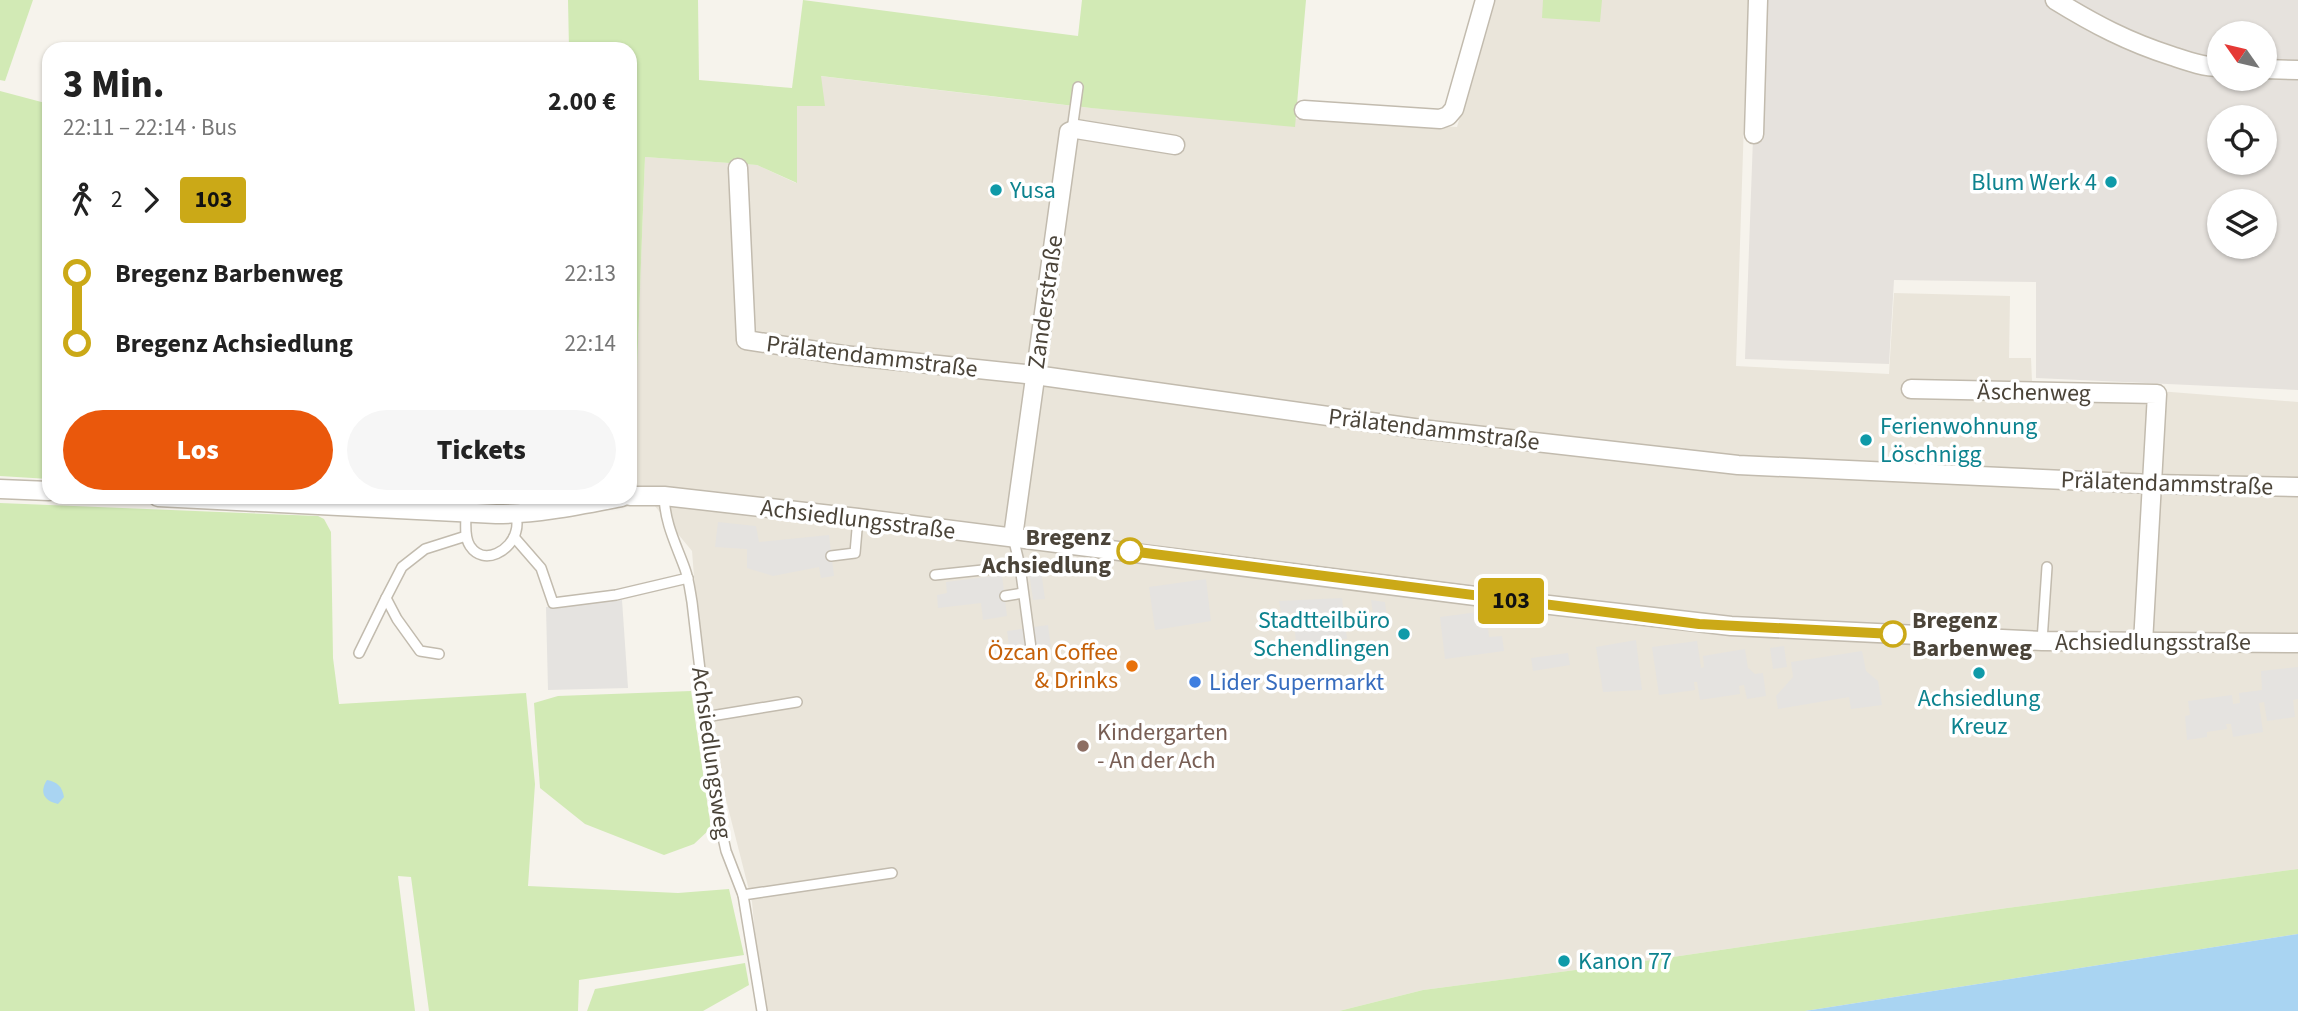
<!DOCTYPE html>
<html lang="de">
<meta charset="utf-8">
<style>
:root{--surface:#fff;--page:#f6f6f6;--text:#222;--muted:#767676;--accent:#ea580c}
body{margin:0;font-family:"Source Sans 3",sans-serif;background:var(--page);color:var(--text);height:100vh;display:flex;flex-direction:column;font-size:26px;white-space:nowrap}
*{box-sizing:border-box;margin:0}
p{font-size:23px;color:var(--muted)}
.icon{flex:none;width:38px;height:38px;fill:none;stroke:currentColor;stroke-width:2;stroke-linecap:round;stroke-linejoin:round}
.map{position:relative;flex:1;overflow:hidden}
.details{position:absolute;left:42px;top:42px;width:595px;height:462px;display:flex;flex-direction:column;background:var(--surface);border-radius:21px;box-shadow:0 2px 5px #0004}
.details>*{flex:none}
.badge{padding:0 14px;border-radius:5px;font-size:24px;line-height:46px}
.needle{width:46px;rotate:304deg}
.fabs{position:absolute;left:2207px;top:21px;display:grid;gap:14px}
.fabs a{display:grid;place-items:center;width:70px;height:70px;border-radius:50%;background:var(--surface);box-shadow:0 2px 5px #0004;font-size:35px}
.map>.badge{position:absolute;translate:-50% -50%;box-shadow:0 0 0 4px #fff}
.legs{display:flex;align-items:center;gap:10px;height:77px;padding:0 21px;font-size:23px}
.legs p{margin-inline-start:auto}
.overview{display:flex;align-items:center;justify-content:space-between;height:119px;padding:0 21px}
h1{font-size:38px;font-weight:800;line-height:52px}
.button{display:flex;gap:14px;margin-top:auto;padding:14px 21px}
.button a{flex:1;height:80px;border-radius:42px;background:var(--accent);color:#fff;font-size:28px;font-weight:800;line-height:80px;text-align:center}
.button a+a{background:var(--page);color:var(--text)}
ul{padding:0 21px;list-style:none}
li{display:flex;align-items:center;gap:24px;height:70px;font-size:26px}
li i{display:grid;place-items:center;width:10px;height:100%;margin:0 9px;background:currentColor}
li i::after{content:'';width:18px;height:18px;margin:-9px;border:5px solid;border-radius:50%;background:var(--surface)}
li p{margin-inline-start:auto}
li:first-child i{background:linear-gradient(#0000 50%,currentColor 0)}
li:last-child i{background:linear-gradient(currentColor 50%,#0000 0)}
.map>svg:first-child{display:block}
.residential{fill:#eae5da}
.industrial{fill:#e6e2dd;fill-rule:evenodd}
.green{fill:#d2eab5}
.parking{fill:#e5e3e0}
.water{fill:#a9d4f2}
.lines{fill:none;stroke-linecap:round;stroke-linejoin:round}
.lane-casing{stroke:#c2bbae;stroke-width:12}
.street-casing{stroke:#c2bbae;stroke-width:21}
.lane{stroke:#fff;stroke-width:9}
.street{stroke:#fff;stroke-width:18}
.line-1-casing{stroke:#fff;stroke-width:16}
.line-1{stroke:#cba917;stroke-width:10}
.culture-dot{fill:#0f9aa8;stroke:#fff;stroke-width:2.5}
.stop-1-dot{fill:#fff;stroke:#cba917;stroke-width:3.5}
.food-dot{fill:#e8710a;stroke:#fff;stroke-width:2.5}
.shop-dot{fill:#3f7fe0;stroke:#fff;stroke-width:2.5}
.education-dot{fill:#8d6e63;stroke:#fff;stroke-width:2.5}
.labels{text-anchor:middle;stroke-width:7;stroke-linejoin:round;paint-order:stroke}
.culture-label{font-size:24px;fill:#0d838f;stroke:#fff;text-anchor:start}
.street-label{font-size:24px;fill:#4b4439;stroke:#fff}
.stop-label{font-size:24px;font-weight:bold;fill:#4b4439;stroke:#fff;text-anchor:end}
.food-label{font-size:24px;fill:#c56008;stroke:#fff;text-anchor:end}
.shop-label{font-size:24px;fill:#366cbe;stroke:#fff;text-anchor:start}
.education-label{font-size:24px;fill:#785e54;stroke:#fff;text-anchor:start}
</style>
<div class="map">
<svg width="2298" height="1011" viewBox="0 0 2298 1011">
<rect width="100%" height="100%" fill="#f6f3ec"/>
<path class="residential" d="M1494,0H1748L1736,366L1889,374L1894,293L2010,296L2009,358H2031L2032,381L2298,402V869L2007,908L1659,959L1423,990L1339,1011H762L752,902L705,717L692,551L654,505L630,497V396L636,395L645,157L757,165L796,183L797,106L820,76L1091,108L1457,127Z"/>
<path class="industrial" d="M1758,0H2298V390L2036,378V282L1894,280L1889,364L1745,359ZM2219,33H2264V79H2219ZM2219,117H2264V163H2219ZM2219,201H2264V247H2219Z"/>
<g class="green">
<path d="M0,0H33L5,81L0,80Z"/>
<path d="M568,0H698L699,80L792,88L803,0L1078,36L1082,0H1306L1295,127L1091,108L821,76L825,106H797V183L757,165L645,157L636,396H630V157L632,156H630V49H569Z"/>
<path d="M1543,0H1602L1600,22L1542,18Z"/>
<path d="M0,91L49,104V479L0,476Z"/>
<path d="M399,497H531C487,505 443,500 399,497Z"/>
<path d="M0,503L318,516L324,519L331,532L333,658L339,704L526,693L535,784L528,886L678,893L729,889L744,955L579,980L578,1011H429L411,877L398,876L415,1011H0Z"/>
<path d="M691,691L711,828L694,844L664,855L585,824L540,788L534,703L558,696Z"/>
<path d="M2298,869V934L1805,1011H1339L1423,990L1659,959L2007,908Z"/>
<path d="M745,963L749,985L703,1011H587L595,989Z"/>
</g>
<g class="parking">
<path d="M718,522L756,526L759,542L829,535L834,576L821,578L819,567L773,576L747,568V549L715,547Z"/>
<path d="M1041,570L1045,599L1033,600L1029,572Z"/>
<path d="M1002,575L1007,616L983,620L981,603L938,608L937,595L947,593L946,582Z"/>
<path d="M1206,579L1211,621L1155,630L1149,587Z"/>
<path d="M1342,598L1347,639L1296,643L1293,613H1281L1279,601Z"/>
<path d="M622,600L628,688L548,690L546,607Z"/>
<path d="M1371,600L1385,602L1387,617L1373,614Z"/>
<path d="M1486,611L1489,637L1502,636L1504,651L1445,659L1440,617Z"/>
<path d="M1048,625L1051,647L1010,653L1007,631Z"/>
<path d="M1636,640L1642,690L1603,692L1596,647Z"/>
<path d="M1697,641L1701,668L1704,667L1703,656L1745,649L1748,668L1755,674L1763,673L1766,696L1747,699L1744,685L1739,686L1740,694L1700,700L1697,682H1694L1695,690L1659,695L1652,647Z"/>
<path d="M1784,646L1787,667L1773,669L1770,648Z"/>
<path d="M1862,651L1866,671L1878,681L1882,705L1851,709L1849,697L1778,709L1776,696L1793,677L1791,662Z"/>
<path d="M1568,653L1570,665L1533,671L1531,658Z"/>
<path d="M2298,667V699L2293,700L2295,717L2267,721L2264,702L2259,703L2263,732L2233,737L2231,724H2226L2227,729L2207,732V737L2187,740L2185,716L2190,715L2188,701L2232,695L2233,704L2240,703L2239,693L2262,690L2261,671Z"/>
</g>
<g class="water">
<path d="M47,780C57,782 62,786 64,797L58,804C44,801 39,792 47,780Z"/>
<path d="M2298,934V1011H1805Z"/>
</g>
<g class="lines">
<defs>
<g id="lane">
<path d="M1072,130L1078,87"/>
<path d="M664,496C665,524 676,544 685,569C689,580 690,591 692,602L716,806L726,851L743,895L762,1011"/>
<path d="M466,514C466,524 464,537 470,546C484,567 512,550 516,531C518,525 517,520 516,514"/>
<path d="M514,537L541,568L553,603L616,595L688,578"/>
<path d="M1013,537L1020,566L1031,648"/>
<path d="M831,556L855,553L858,518"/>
<path d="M935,575L1020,566"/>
<path d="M1005,596L1023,593"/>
<path d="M2042,641L2047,567"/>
<path d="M359,653L386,598"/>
<path d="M439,654L420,651L397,619L386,598L402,567L425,549L466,536"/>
<path d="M705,717L797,702"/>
<path d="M743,895L892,873"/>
</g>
<g id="street">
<path d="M2055,0C2094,24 2128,42 2172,56C2187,61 2203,67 2219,67"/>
<path d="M2264,69L2298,70"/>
<path d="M1304,110L1440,119L1448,116L1454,109L1485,0"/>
<path d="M1754,134L1758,0"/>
<path d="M738,168L746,340L843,355L1035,375L1421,429L1738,465L2152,484L2298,487"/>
<path d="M1911,389L2157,394L2143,643"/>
<path d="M0,489L49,491"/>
<path d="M630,496H664L858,518L1515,601L1731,626L2042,641L2298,643"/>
<path d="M158,497L496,514C538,514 580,505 622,497"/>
<path d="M1013,537L1069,132L1076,129L1175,145"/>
</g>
</defs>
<use href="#lane" class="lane-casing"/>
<use href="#street" class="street-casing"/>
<use href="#lane" class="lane"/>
<use href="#street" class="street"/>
</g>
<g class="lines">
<defs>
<path id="line-1" d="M1130,551L1699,624L1893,634"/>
</defs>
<use href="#line-1" class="line-1-casing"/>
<use href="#line-1" class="line-1"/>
</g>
<g class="culture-dot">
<circle cx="2111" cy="182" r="7"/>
<circle cx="996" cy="190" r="7"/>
<circle cx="1866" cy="440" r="7"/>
<circle cx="1404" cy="634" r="7"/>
<circle cx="1979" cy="673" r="7"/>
<circle cx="1564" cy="961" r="7"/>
</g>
<g class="stop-1-dot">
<circle cx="1130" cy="551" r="12"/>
<circle cx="1893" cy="634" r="12"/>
</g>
<circle class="food-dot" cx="1132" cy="666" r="7"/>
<circle class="shop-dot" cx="1195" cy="682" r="7"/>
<circle class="education-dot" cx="1083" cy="746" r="7"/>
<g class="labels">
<g class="culture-label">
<text x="2097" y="190" text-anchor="end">Blum Werk 4</text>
<text x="1010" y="198">Yusa</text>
<text x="1880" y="434">Ferienwohnung<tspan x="1880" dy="28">Löschnigg</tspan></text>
<text x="1390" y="628" text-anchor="end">Stadtteilbüro<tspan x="1390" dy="28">Schendlingen</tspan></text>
<text x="1979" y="706" text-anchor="middle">Achsiedlung<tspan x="1979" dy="28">Kreuz</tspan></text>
<text x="1578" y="969">Kanon 77</text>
</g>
<g class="street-label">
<text transform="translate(1045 302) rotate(-82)" y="8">Zanderstraße</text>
<text transform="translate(872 356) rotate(7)" y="8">Prälatendammstraße</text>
<text transform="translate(2034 392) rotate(1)" y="8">Äschenweg</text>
<text transform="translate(1434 429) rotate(7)" y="8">Prälatendammstraße</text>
<text transform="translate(2167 483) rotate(2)" y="8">Prälatendammstraße</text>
<text transform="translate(858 519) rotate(7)" y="8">Achsiedlungsstraße</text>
<text x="2153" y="650">Achsiedlungsstraße</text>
<text transform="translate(712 753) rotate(82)" y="8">Achsiedlungsweg</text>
</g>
<g class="stop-label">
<text x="1111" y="545">Bregenz<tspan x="1111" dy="28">Achsiedlung</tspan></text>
<text x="1912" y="628" text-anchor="start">Bregenz<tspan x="1912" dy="28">Barbenweg</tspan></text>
</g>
<g class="food-label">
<text x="1118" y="660">Özcan Coffee<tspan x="1118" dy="28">&amp; Drinks</tspan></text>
</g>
<g class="shop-label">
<text x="1209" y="690">Lider Supermarkt</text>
</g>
<g class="education-label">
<text x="1097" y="740">Kindergarten<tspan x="1097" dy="28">- An der Ach</tspan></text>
</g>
</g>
</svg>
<div class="fabs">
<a><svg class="needle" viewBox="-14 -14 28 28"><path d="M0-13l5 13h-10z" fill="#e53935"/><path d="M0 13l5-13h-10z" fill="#767676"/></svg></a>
<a><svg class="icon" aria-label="locate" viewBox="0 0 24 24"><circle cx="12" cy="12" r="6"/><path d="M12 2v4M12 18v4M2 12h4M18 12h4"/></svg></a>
<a><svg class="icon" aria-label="layers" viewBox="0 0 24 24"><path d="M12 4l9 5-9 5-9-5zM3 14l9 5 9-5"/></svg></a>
</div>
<b class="badge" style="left:1511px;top:601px;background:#cba917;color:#111">103</b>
<section class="details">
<div class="overview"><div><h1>3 Min.</h1><p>22:11 – 22:14 · Bus</p></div><b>2.00 €</b></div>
<div class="legs"><svg class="icon" aria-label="walk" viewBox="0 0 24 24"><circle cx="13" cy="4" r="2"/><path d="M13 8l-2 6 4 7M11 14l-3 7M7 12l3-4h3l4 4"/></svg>2<svg class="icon" aria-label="forward" viewBox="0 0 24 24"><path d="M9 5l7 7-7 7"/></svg><b class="badge" style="background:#cba917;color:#111">103</b></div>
<ul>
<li><i style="color:#cba917"></i><b>Bregenz Barbenweg</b><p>22:13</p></li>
<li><i style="color:#cba917"></i><b>Bregenz Achsiedlung</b><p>22:14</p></li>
</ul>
<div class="button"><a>Los</a><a>Tickets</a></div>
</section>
</div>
